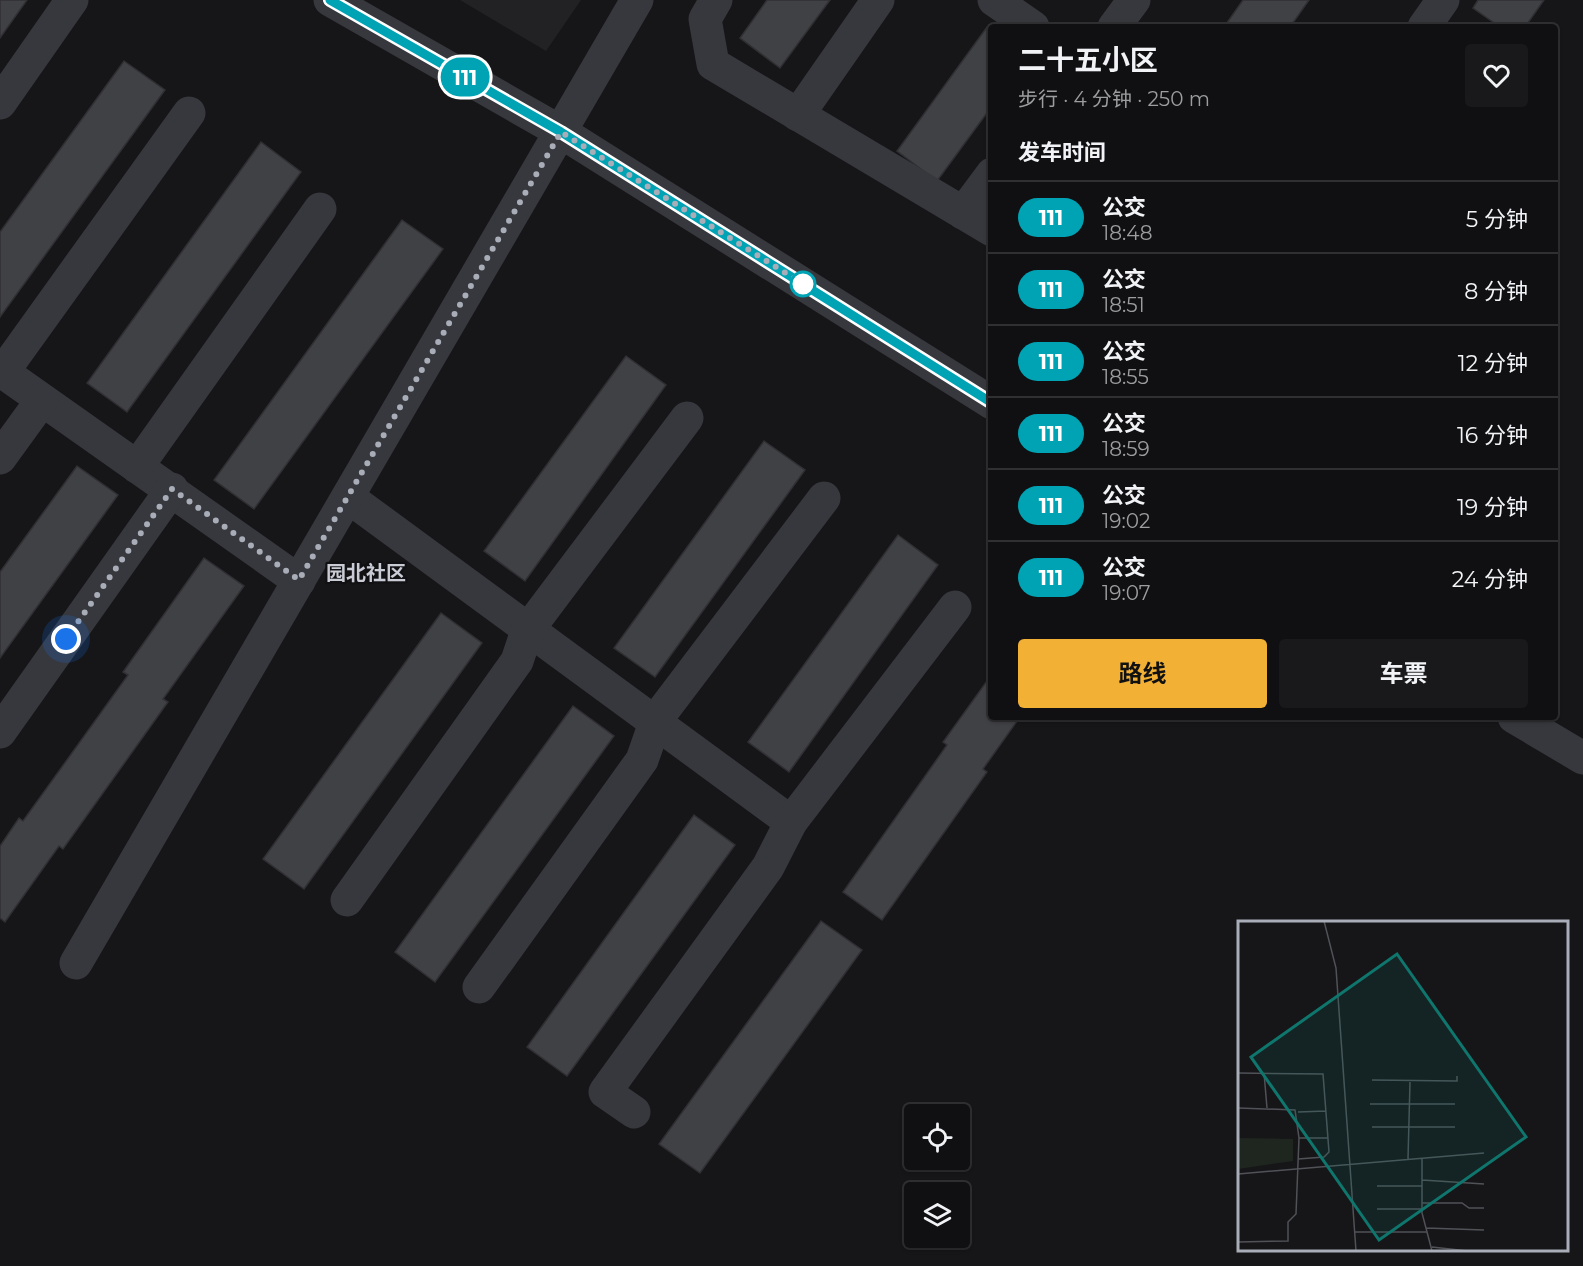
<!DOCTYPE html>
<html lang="zh">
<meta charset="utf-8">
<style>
:root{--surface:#101012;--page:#19191b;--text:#f1f3f6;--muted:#9c9d9f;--line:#303032;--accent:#f2b134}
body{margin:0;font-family:Montserrat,"Noto Sans SC",sans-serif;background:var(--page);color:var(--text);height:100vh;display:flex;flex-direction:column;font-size:22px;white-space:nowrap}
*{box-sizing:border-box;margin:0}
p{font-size:20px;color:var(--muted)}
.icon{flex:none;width:33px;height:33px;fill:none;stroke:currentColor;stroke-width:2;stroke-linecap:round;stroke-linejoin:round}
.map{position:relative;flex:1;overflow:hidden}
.side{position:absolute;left:988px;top:24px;width:570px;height:696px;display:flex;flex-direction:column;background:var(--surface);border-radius:6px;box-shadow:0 2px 4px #0004,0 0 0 2px var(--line)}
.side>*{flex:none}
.badge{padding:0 12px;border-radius:20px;font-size:21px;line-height:39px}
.buttons{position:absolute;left:904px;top:1104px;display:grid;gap:12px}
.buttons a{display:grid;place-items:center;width:66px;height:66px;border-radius:6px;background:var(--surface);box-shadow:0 2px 4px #0004,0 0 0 2px var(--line);font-size:30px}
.you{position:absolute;width:30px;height:30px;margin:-15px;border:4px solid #fff;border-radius:50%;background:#1a73e8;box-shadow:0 0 0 9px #1a73e833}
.map>.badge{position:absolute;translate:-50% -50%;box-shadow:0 0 0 3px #fff}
h2{padding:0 30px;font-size:22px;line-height:54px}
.round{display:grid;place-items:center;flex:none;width:63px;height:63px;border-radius:6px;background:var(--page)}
.head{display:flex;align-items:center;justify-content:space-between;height:102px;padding:0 30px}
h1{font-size:28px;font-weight:700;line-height:45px}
.button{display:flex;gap:12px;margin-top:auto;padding:12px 30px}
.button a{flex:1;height:69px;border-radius:6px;background:var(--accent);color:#111;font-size:24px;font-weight:700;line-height:69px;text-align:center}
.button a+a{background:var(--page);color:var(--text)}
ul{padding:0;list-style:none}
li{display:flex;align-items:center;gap:18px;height:72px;padding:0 30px;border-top:2px solid var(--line)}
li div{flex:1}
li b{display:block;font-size:22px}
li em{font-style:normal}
li .badge{min-width:66px;font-weight:700;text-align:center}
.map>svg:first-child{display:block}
.built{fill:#222225}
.building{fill:#404145;stroke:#303034;stroke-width:1.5}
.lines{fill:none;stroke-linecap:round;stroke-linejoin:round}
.minor{stroke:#37383d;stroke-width:33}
.line-casing{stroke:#fff;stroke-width:14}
.line{stroke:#00a3b4;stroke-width:9}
.walk{stroke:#a8adb8;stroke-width:6;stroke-dasharray:0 10.8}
.stop-dot{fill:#fff;stroke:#00a3b4;stroke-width:3}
.labels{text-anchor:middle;stroke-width:4.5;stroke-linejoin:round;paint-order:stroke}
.quarter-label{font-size:20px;font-weight:bold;fill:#c9ccd4;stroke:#111113}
.inset-road{fill:none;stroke:#505258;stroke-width:1.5}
.view{fill:#0f766e;fill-opacity:0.15;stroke:#0f766e;stroke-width:3}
.inset-edge{fill:none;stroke:#a8adb8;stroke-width:3}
</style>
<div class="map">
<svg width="1583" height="1266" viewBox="0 0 1583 1266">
<rect width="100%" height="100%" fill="#161618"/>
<path class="built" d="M460,0H581L546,51Z"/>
<g class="building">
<path d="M0,0H27L0,38Z"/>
<path d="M767,0H830L780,68L740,38Z"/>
<path d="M1243,0H1309L1290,27H1224Z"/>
<path d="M1478,0H1544L1525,27H1500L1473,8Z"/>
<path d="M987,27L992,31V106L937,181L897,151Z"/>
<path d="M124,61L165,90L0,317V232Z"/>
<path d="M261,142L301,172L127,412L87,383Z"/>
<path d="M402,220L443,249L254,509L214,480Z"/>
<path d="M626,356L666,385L525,581L484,551Z"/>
<path d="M764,441L805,470L655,677L614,648Z"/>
<path d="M77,466L118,495L0,658V572Z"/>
<path d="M898,535L938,565L789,772L748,742Z"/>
<path d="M204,558L244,586L163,699L168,702L63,849L59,846L5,922L0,918V846L19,818L23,821L128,675L123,672Z"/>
<path d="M441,613L482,643L304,889L263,859Z"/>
<path d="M992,674V717H1020L983,769L987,772L882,920L843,892L947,745L943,742Z"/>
<path d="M573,706L614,736L435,982L395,952Z"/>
<path d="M694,815L735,845L567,1076L527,1047Z"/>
<path d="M821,921L862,950L700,1173L659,1144Z"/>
</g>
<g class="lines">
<g class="minor">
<path d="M330,0L561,132L992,403"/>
<path d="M716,0L705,19L713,64L992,230"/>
<path d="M994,0L1033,27"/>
<path d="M1114,27L1134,0"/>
<path d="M1424,27L1443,0"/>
<path d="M0,103L72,0"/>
<path d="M798,115L878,0"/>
<path d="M963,213L992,174"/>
<path d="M0,370L299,581"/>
<path d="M3,372L189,113"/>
<path d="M0,458L42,400"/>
<path d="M137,467L320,209"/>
<path d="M348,497L791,822"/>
<path d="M1514,717L1583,758"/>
<path d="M0,732L172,489"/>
<path d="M347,900L517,661L527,631L687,418"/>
<path d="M76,963L637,0"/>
<path d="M479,987L642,760L656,720L824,498"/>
<path d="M634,1112L605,1092L768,867L791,822L955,607"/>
</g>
</g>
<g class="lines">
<defs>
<path id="line" d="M330,0L561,132L992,403"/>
</defs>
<use href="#line" class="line-casing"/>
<use href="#line" class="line"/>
<path class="walk" d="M66,639L172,489L299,580L561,132L803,284"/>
</g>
<circle class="stop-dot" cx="803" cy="284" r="12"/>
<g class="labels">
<g class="quarter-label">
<text x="366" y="580">园北社区</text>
</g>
</g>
<g transform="translate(1238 921)">
<rect width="330" height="330" fill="#161618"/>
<path d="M0,217L55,218V240L0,248Z" fill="#1e261f"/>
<path class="inset-road" d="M86,0L98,47L118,330M0,152L85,153L91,231L86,236L60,238M26,152L29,187M134,159L219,160V155M132,183H217M0,187L57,189L61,217L58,293L50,301V320L0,321M60,191L88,190M134,206H217M61,217H90M184,237V292L194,330M170,238L172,161M0,253L246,232M184,259L246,263M139,265H184M184,282H224L231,287H246M139,288H184M188,307L246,309M117,311H189M194,326L230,330"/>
<path class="view" d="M159,33L288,216L141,319L13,136Z"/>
<rect width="330" height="330" class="inset-edge"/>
</g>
</svg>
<div class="buttons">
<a><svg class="icon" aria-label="locate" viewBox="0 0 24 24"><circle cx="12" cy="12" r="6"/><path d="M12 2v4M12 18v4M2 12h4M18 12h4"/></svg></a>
<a><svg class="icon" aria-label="layers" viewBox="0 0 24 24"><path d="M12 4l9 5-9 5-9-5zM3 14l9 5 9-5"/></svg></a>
</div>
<div class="you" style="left:66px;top:639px"></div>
<b class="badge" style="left:465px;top:77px;background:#00a3b4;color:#fff">111</b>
<section class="side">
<div class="head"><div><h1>二十五小区</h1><p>步行 · 4 分钟 · 250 m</p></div><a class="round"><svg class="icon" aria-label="heart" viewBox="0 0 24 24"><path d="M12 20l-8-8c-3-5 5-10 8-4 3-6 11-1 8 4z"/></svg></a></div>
<h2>发车时间</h2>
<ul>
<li><span class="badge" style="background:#00a3b4;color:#fff">111</span><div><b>公交</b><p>18:48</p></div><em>5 分钟</em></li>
<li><span class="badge" style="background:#00a3b4;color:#fff">111</span><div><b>公交</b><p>18:51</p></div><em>8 分钟</em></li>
<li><span class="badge" style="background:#00a3b4;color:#fff">111</span><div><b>公交</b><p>18:55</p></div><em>12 分钟</em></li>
<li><span class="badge" style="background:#00a3b4;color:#fff">111</span><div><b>公交</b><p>18:59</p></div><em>16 分钟</em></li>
<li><span class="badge" style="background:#00a3b4;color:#fff">111</span><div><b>公交</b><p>19:02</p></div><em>19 分钟</em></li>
<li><span class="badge" style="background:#00a3b4;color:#fff">111</span><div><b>公交</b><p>19:07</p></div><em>24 分钟</em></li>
</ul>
<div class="button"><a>路线</a><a>车票</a></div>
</section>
</div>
